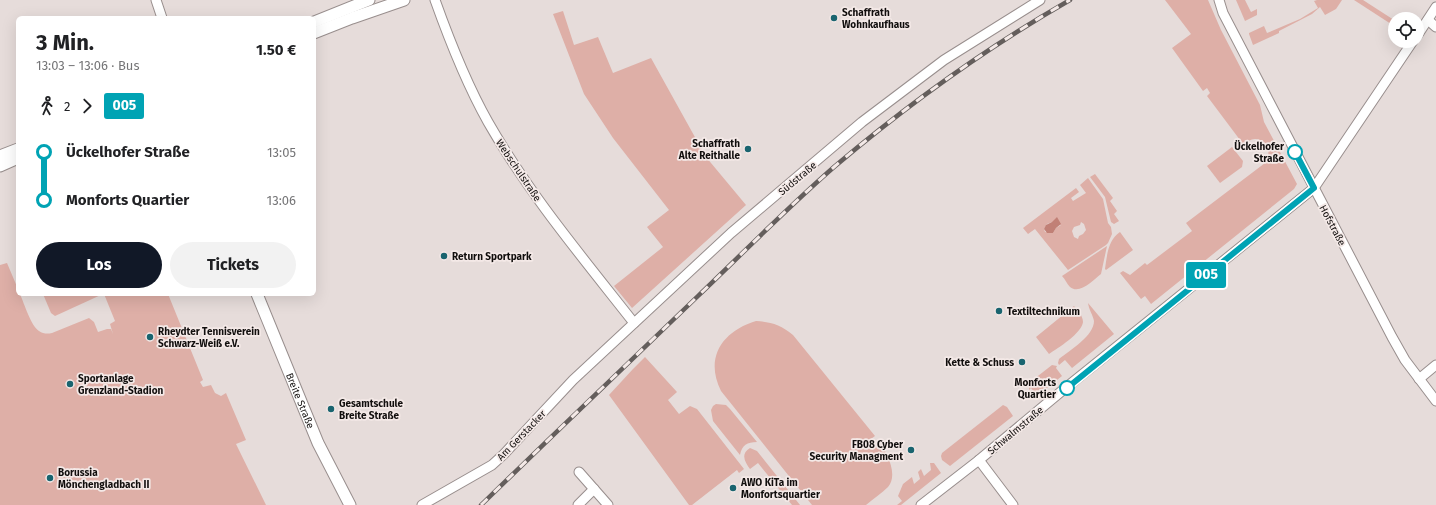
<!DOCTYPE html>
<html lang="de">
<meta charset="utf-8">
<style>
:root{--surface:#fff;--page:#f2f2f2;--text:#202124;--muted:#757577;--accent:#111827}
body{margin:0;font-family:"Fira Sans",sans-serif;background:var(--page);color:var(--text);height:100vh;display:flex;flex-direction:column;font-size:15px;white-space:nowrap}
*{box-sizing:border-box;margin:0}
p{font-size:13px;color:var(--muted)}
.icon{flex:none;width:22px;height:22px;fill:none;stroke:currentColor;stroke-width:2;stroke-linecap:round;stroke-linejoin:round}
.map{position:relative;flex:1;overflow:hidden}
.sheet{position:absolute;left:16px;top:16px;width:300px;height:280px;display:flex;flex-direction:column;background:var(--surface);border-radius:6px;box-shadow:0 4px 16px #0002}
.sheet>*{flex:none}
.badge{padding:0 8px;border-radius:3px;font-size:14px;line-height:26px}
.tools{position:absolute;left:1388px;top:12px;display:grid;gap:8px}
.tools a{display:grid;place-items:center;width:36px;height:36px;border-radius:50%;background:var(--surface);box-shadow:0 4px 16px #0002;font-size:20px}
.map>.badge{position:absolute;translate:-50% -50%;box-shadow:0 0 0 2px #fff}
.legs{display:flex;align-items:center;gap:6px;height:44px;padding:0 20px;font-size:13px}
.legs p{margin-inline-start:auto}
.head{display:flex;align-items:center;justify-content:space-between;height:68px;padding:0 20px}
h1{font-size:22px;font-weight:700;line-height:30px}
.cta{display:flex;gap:8px;margin-top:auto;padding:8px 20px}
.cta a{flex:1;height:46px;border-radius:24px;background:var(--accent);color:#fff;font-size:16px;font-weight:700;line-height:46px;text-align:center}
.cta a+a{background:var(--page);color:var(--text)}
ul{padding:0 20px;list-style:none}
li{display:flex;align-items:center;gap:14px;height:48px;font-size:15px}
li i{display:grid;place-items:center;width:6px;height:100%;margin:0 5px;background:currentColor}
li i::after{content:'';width:10px;height:10px;margin:-5px;border:3px solid;border-radius:50%;background:var(--surface)}
li p{margin-inline-start:auto}
li:first-child i{background:linear-gradient(#0000 50%,currentColor 0)}
li:last-child i{background:linear-gradient(currentColor 50%,#0000 0)}
.map>svg:first-child{display:block}
.green{fill:#deafa7;fill-rule:evenodd}
.water{fill:#c18076}
.lines{fill:none;stroke-linecap:round;stroke-linejoin:round}
.minor-casing{stroke:#988e8d;stroke-width:11}
.major-casing{stroke:#988e8d;stroke-width:13}
.minor{stroke:#fff;stroke-width:9}
.major{stroke:#fff;stroke-width:11}
.rail-casing{stroke:#645e5c;stroke-width:4.5}
.rail{stroke:#f4e9e7;stroke-width:3;stroke-dasharray:9;stroke-linecap:butt}
.line-1-casing{stroke:#fff;stroke-width:9}
.line-1{stroke:#00a3b4;stroke-width:6}
.poi-dot{fill:#19646f;stroke:#f4e9e7;stroke-width:1.5}
.stop-1-dot{fill:#fff;stroke:#00a3b4;stroke-width:2}
.labels{text-anchor:middle;stroke-width:3.5;stroke-linejoin:round;paint-order:stroke}
.poi-label{font-size:10px;font-weight:bold;fill:#110e0d;stroke:#f4e9e7;text-anchor:start}
.stop-label{font-size:10px;font-weight:bold;fill:#110e0d;stroke:#f4e9e7;text-anchor:end}
.street-label{font-size:10px;fill:#110e0d;stroke:#f4e9e7}
</style>
<div class="map">
<svg width="1436" height="505" viewBox="0 0 1436 505">
<rect width="100%" height="100%" fill="#e6dcda"/>
<g class="green">
<path d="M1165,0H1208L1221,30L1260,105L1264,122L1297,184L1294,189L1151,304L1145,296L1141,299L1120,273L1123,271L1130,275L1145,263L1147,265L1192,231L1186,223L1265,163C1272,154 1268,139 1255,139C1251,139 1247,142 1244,144L1239,142L1240,140L1207,96L1210,93L1207,88L1203,91L1172,48L1191,34Z"/>
<path d="M1236,0H1245L1251,12L1257,9V15L1245,21Z"/>
<path d="M1317,0H1342L1336,9L1325,15L1320,7L1312,14L1279,31V33L1253,45L1249,34V33L1264,26L1267,33L1300,19L1318,8L1314,1Z"/>
<path d="M1354,0H1363L1394,20L1391,24Z"/>
<path d="M563,11L574,45L598,37L613,73L651,58L706,157L746,205L632,308L614,286L663,247L647,227L669,210L613,138L584,94L553,14Z"/>
<path d="M1232,147L1243,161L1242,167L1220,183L1207,166Z"/>
<path d="M1095,174L1113,198L1110,201L1117,211L1114,214L1119,221L1114,224L1111,222L1105,197L1090,177Z"/>
<path d="M1088,178L1103,199L1108,223L1111,227L1112,234L1108,243L1106,245L1068,270L1035,229L1028,234L1023,228L1076,188L1079,192L1071,198L1073,201L1086,193L1080,185ZM1052,222L1061,225L1056,228L1053,233L1045,232L1044,229L1047,224ZM1081,222L1084,224L1086,230L1083,234L1079,236L1078,239L1074,237L1072,231L1074,227L1080,225Z"/>
<path d="M1120,232L1133,250L1106,270L1105,269C1107,255 1108,240 1120,232Z"/>
<path d="M1107,246L1101,274C1093,280 1080,295 1070,287C1067,284 1065,279 1062,276Z"/>
<path d="M7,263L18,289V294H20C24,303 31,326 39,331C43,334 48,334 52,333L89,318L94,322L98,332L107,329H111L113,334L110,324L115,321L104,294H168L203,380L200,382L203,387L211,385L215,393L221,396L226,393L246,440L236,444L266,505H0V265Z"/>
<path d="M43,294H103L55,316L51,313Z"/>
<path d="M1088,303L1114,334L1072,368L1065,360L1059,365L1058,363L1059,359C1070,350 1094,336 1094,321C1093,315 1089,310 1088,303Z"/>
<path d="M1074,306C1078,311 1083,316 1083,322C1082,333 1058,348 1049,354L1036,337Z"/>
<path d="M756,321C771,322 781,325 793,335L875,436L868,441L871,446L878,440C886,451 899,474 888,487C882,493 873,499 866,505H812L721,391C704,357 723,331 756,321Z"/>
<path d="M645,357L677,392L668,400L679,414L690,406L697,409L744,469L739,473L737,470L692,505H689L609,395L633,369Z"/>
<path d="M1052,365L1057,366L1056,368L1062,376L1037,396L1031,388L1029,390V383Z"/>
<path d="M716,404L726,405L730,409L757,442C747,442 742,445 740,455L713,421L711,410L713,406Z"/>
<path d="M1003,405L1007,407L1013,416L950,466L942,460L941,456L942,453Z"/>
<path d="M750,448L757,451L800,505H792L758,463L750,469C745,462 740,454 750,448Z"/>
<path d="M930,463H934L941,473L901,505H897L902,501L898,496L903,484L912,477L914,484L920,479L918,472L921,469L924,476L931,470Z"/>
</g>
<path class="water" d="M1057,217L1061,224L1056,228L1053,233H1047L1044,229L1046,225L1052,222Z"/>
<g class="lines">
<defs>
<g id="minor">
<path d="M156,0L162,18"/>
<path d="M435,0C450,42 466,83 488,122C529,194 583,258 634,323"/>
<path d="M1219,0L1223,13L1392,337L1405,360L1436,401"/>
<path d="M1428,20L1436,27"/>
<path d="M1417,36L1436,7"/>
<path d="M1419,379L1436,365"/>
<path d="M979,460L1013,505"/>
<path d="M579,472L608,505"/>
<path d="M422,505L492,465L504,454L573,380L731,233L862,122L944,60L1040,0"/>
<path d="M578,505L594,489"/>
<path d="M921,505L979,460L1063,390L1314,188L1413,41"/>
</g>
<g id="major">
<path d="M314,22L369,0"/>
<path d="M314,33L352,18L404,0"/>
<path d="M0,156L18,149"/>
<path d="M0,166L18,158"/>
<path id="s1" d="M257,294L318,443L350,505"/>
</g>
</defs>
<use href="#minor" class="minor-casing"/>
<use href="#major" class="major-casing"/>
<use href="#minor" class="minor"/>
<use href="#major" class="major"/>
<defs>
<path id="rail" d="M481,505C553,435 625,366 698,296C743,253 787,208 834,167C907,105 986,48 1070,0"/>
</defs>
<use href="#rail" class="rail-casing"/>
<use href="#rail" class="rail"/>
</g>
<g class="lines">
<defs>
<path id="line-1" d="M1067,388L1314,188L1295,152"/>
</defs>
<use href="#line-1" class="line-1-casing"/>
<use href="#line-1" class="line-1"/>
</g>
<g class="poi-dot">
<circle cx="834" cy="18" r="4"/>
<circle cx="748" cy="149" r="4"/>
<circle cx="444" cy="256" r="4"/>
<circle cx="999" cy="311" r="4"/>
<circle cx="150" cy="337" r="4"/>
<circle cx="1022" cy="362" r="4"/>
<circle cx="70" cy="384" r="4"/>
<circle cx="331" cy="409" r="4"/>
<circle cx="911" cy="450" r="4"/>
<circle cx="50" cy="478" r="4"/>
<circle cx="733" cy="488" r="4"/>
</g>
<g class="stop-1-dot">
<circle cx="1295" cy="152" r="7"/>
<circle cx="1067" cy="388" r="7"/>
</g>
<g class="labels">
<g class="poi-label">
<text x="842" y="16">Schaffrath<tspan x="842" dy="12">Wohnkaufhaus</tspan></text>
<text x="740" y="147" text-anchor="end">Schaffrath<tspan x="740" dy="12">Alte Reithalle</tspan></text>
<text x="452" y="260">Return Sportpark</text>
<text x="1007" y="315">Textiltechnikum</text>
<text x="158" y="335">Rheydter Tennisverein<tspan x="158" dy="12">Schwarz-Weiß e.V.</tspan></text>
<text x="1014" y="366" text-anchor="end">Kette &amp; Schuss</text>
<text x="78" y="382">Sportanlage<tspan x="78" dy="12">Grenzland-Stadion</tspan></text>
<text x="339" y="407">Gesamtschule<tspan x="339" dy="12">Breite Straße</tspan></text>
<text x="903" y="448" text-anchor="end">FB08 Cyber<tspan x="903" dy="12">Security Managment</tspan></text>
<text x="58" y="476">Borussia<tspan x="58" dy="12">Mönchengladbach II</tspan></text>
<text x="741" y="486">AWO KiTa im<tspan x="741" dy="12">Monfortsquartier</tspan></text>
</g>
<g class="stop-label">
<text x="1284" y="150">Ückelhofer<tspan x="1284" dy="12">Straße</tspan></text>
<text x="1056" y="386">Monforts<tspan x="1056" dy="12">Quartier</tspan></text>
</g>
<g class="street-label">
<text transform="translate(519 170) rotate(56)" y="4">Webschulstraße</text>
<text transform="translate(797 178) rotate(-40)" y="4">Südstraße</text>
<text transform="translate(1333 225) rotate(62)" y="4">Hofstraße</text>
<text dy="4" stroke="none"><textPath href="#s1" startOffset="115">Breite Straße</textPath></text>
<text transform="translate(1015 430) rotate(-40)" y="4">Schwalmstraße</text>
<text transform="translate(521 435) rotate(-46)" y="4">Am Gerstacker</text>
</g>
</g>
</svg>
<div class="tools">
<a><svg class="icon" aria-label="locate" viewBox="0 0 24 24"><circle cx="12" cy="12" r="6"/><path d="M12 2v4M12 18v4M2 12h4M18 12h4"/></svg></a>
</div>
<b class="badge" style="left:1206px;top:275px;background:#00a3b4;color:#fff">005</b>
<section class="sheet">
<div class="head"><div><h1>3 Min.</h1><p>13:03 – 13:06 · Bus</p></div><b>1.50 €</b></div>
<div class="legs"><svg class="icon" aria-label="walk" viewBox="0 0 24 24"><circle cx="13" cy="4" r="2"/><path d="M13 8l-2 6 4 7M11 14l-3 7M7 12l3-4h3l4 4"/></svg>2<svg class="icon" aria-label="forward" viewBox="0 0 24 24"><path d="M9 5l7 7-7 7"/></svg><b class="badge" style="background:#00a3b4;color:#fff">005</b></div>
<ul>
<li><i style="color:#00a3b4"></i><b>Ückelhofer Straße</b><p>13:05</p></li>
<li><i style="color:#00a3b4"></i><b>Monforts Quartier</b><p>13:06</p></li>
</ul>
<div class="cta"><a>Los</a><a>Tickets</a></div>
</section>
</div>
